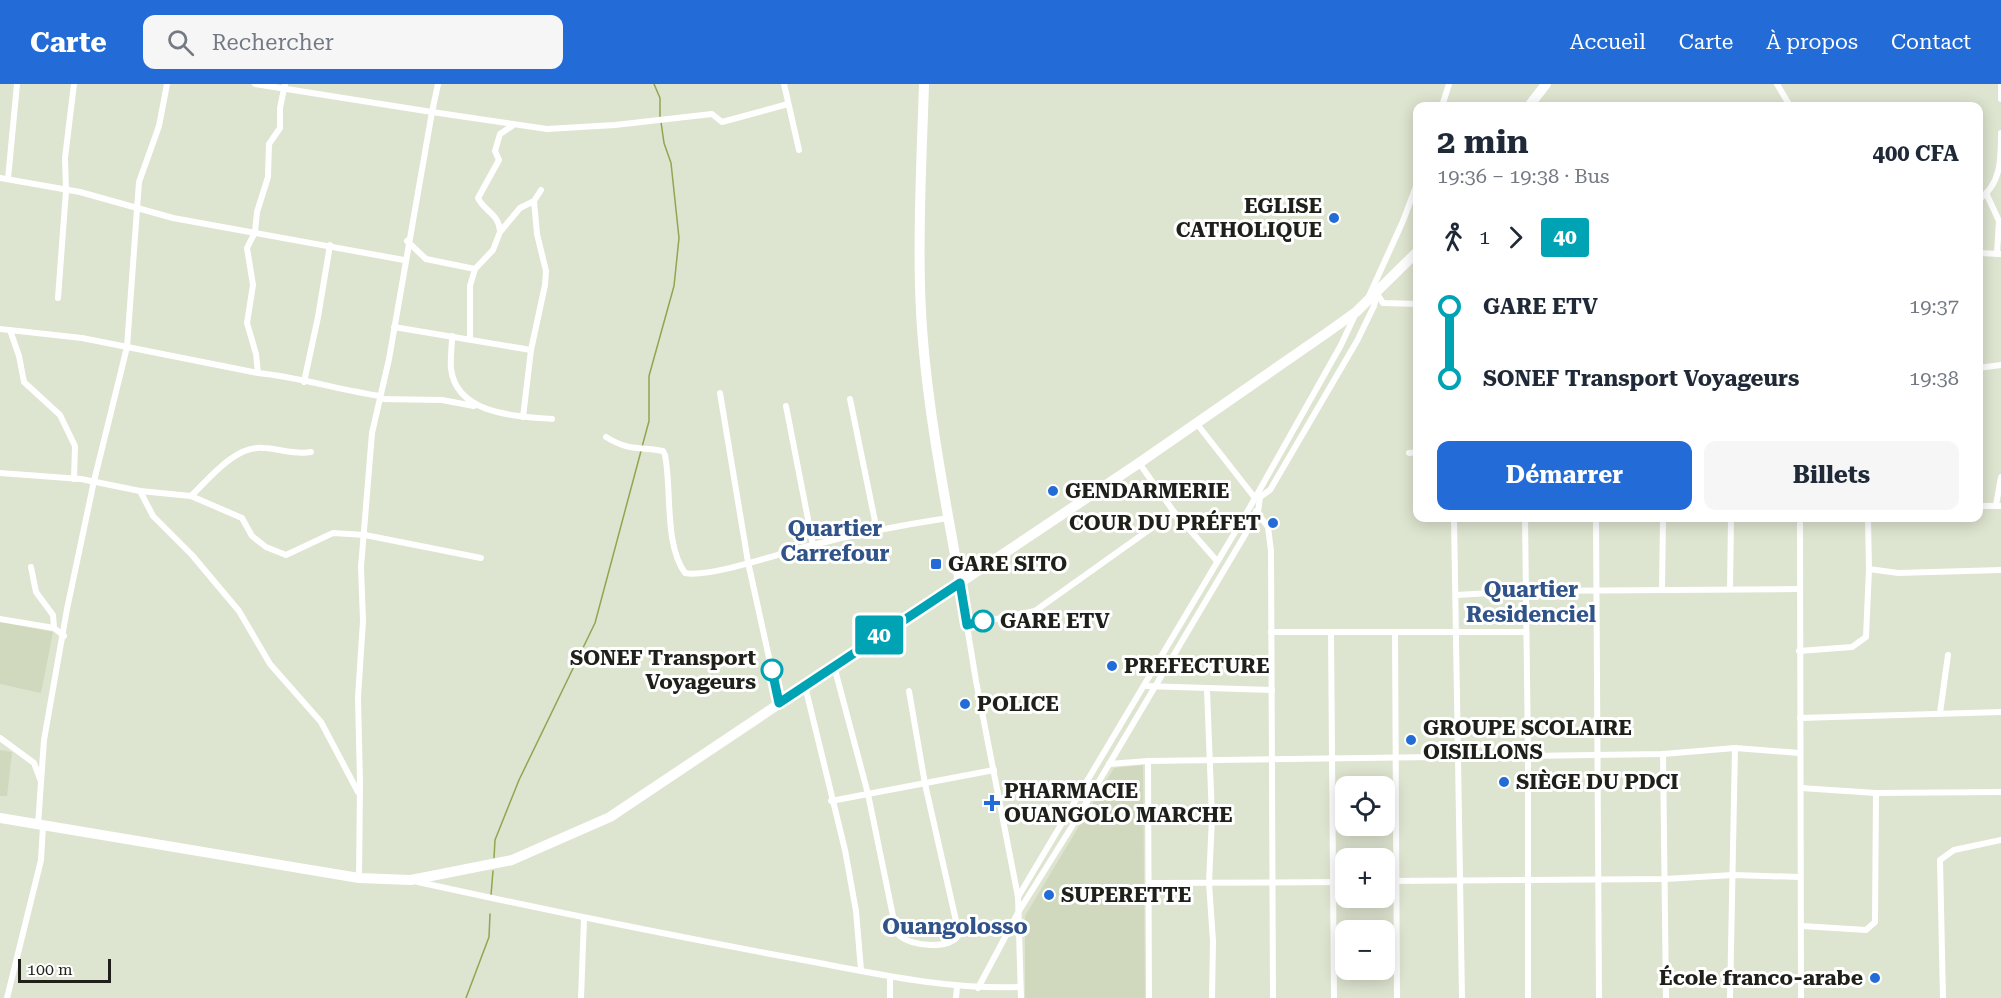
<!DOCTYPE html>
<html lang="fr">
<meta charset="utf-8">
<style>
:root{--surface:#fff;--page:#f6f6f7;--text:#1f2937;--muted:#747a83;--accent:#236cd7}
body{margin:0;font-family:"Roboto Serif",serif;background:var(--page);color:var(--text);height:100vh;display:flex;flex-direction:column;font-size:22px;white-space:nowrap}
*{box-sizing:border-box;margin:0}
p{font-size:20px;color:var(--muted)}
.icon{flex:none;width:33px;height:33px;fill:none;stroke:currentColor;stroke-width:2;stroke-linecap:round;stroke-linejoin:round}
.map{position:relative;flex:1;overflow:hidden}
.details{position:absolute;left:1413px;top:18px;width:570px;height:420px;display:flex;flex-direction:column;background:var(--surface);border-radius:12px;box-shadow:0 3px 15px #0003}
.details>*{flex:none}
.badge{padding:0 12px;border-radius:4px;font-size:21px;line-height:39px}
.controls{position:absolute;left:1335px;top:692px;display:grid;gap:12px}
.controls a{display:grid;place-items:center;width:60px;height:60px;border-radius:12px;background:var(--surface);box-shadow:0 3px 15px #0003;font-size:30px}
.scale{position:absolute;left:18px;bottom:15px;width:93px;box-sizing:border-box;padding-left:6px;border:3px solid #1e2019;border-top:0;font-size:16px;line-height:21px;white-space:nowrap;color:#1e2019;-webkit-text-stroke:4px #fff;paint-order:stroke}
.map>.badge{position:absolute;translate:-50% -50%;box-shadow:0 0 0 3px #fff}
.legs{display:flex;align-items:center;gap:9px;height:66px;padding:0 24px;font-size:20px}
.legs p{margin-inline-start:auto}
.overview{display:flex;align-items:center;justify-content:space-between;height:102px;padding:0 24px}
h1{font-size:33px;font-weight:700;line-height:45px}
.primary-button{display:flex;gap:12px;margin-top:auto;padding:12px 24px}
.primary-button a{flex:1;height:69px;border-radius:12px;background:var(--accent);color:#fff;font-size:24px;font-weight:700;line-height:69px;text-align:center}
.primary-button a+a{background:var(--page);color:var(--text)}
ul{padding:0 24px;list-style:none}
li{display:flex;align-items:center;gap:21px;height:72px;font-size:22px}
li i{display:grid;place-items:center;width:9px;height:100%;margin:0 8px;background:currentColor}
li i::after{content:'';width:15px;height:15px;margin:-8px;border:4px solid;border-radius:50%;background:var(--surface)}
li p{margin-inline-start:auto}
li:first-child i{background:linear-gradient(#0000 50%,currentColor 0)}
li:last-child i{background:linear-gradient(currentColor 50%,#0000 0)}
header{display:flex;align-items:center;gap:36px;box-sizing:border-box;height:84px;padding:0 30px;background:var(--accent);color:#fff}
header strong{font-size:28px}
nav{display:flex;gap:33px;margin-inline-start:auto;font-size:21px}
.search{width:420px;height:54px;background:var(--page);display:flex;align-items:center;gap:15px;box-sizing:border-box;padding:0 21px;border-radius:12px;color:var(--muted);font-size:22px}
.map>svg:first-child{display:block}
.built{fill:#d0d9bd}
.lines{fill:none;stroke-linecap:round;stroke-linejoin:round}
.stream{stroke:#90a650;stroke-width:1.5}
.street{stroke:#fff;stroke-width:6}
.highway{stroke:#fff;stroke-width:10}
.line-1-casing{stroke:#fff;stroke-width:14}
.line-1{stroke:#00a3b4;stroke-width:9}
.poi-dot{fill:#236cd7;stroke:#fff;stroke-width:2}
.stop-1-dot{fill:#fff;stroke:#00a3b4;stroke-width:3}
.labels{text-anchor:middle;stroke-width:6;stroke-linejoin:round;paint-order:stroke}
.poi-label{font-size:21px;font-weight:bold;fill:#1e2019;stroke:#fff;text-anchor:start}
.stop-label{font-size:21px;font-weight:bold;fill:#1e2019;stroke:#fff;text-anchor:start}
.neighbourhood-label{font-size:22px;font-weight:bold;fill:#30538a;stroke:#fff}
</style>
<header>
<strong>Carte</strong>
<div class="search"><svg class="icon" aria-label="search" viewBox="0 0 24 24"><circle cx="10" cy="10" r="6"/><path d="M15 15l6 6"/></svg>Rechercher</div>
<nav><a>Accueil</a><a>Carte</a><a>À propos</a><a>Contact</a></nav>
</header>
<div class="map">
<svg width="2001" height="914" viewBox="0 0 2001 914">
<rect width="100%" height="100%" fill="#dde4cf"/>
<g class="built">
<path d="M0,538L53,548L41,609L0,600Z"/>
<path d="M0,666L12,668L7,712H0Z"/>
<path d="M1143,681L1145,914H1025V832L1114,684Z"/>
</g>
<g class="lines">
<g class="stream">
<path d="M654,0L660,14V34"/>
<path d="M642,363L649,337V292L674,202L679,154L671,79L664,59L661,38"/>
<path d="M494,774L495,756L519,696L595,539L641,367"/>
<path d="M491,811L493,787"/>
<path d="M466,914L489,853L490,830"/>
</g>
<g class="street">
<path d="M255,0L432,28L389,275L372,349L361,483L363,537L358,613L360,699L359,794"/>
<path d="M285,0L280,24V44L269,60L268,93L257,128L255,148L247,164L253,201L247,239L256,270L258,289C299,293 339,306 380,312"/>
<path d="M438,0L432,28L547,45L615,41L712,30L722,38L788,20"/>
<path d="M784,0L799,66"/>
<path d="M1777,0L1790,22"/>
<path d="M2001,0V15"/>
<path d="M1442,22L1449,0"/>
<path d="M0,94L80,108L173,134L404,176"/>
<path d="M8,95L17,0"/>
<path d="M1987,111L1999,137L1997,170"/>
<path d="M1978,116C2001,101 2001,76 2001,49"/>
<path d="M500,147C499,130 484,127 478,114L499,76L495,67L500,50L512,42"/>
<path d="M407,157L426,175L475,185"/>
<path d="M1978,169L2001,170"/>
<path d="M1377,210L1383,219L1418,220"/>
<path d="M1369,212L1403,137L1418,97"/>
<path d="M58,214L66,107L65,74L74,0"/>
<path d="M394,243L531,266"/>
<path d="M0,245L82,254L258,289"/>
<path d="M10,246L19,272L24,298L60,331L75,362L74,395"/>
<path d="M452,252C452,263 450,275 451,285C457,331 516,332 552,335"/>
<path d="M470,255V202L475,185L493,166L500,148L520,124L534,117"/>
<path d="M1978,284L2001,281"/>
<path d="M304,298L318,233L330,161"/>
<path d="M720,309L748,478L779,619"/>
<path d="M380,315L442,316L474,322"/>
<path d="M850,315L877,447"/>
<path d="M786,322L813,461"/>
<path d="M523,333L531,266L545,201L546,187L537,150L534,117L541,106"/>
<path d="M1197,340L1255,414"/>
<path d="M606,353C631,368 637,362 663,367L665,371C672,406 664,460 685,489C710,494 781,469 809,462C855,450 902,441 948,434"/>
<path d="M1409,369L1418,368"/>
<path d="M1139,379L1174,428L1217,477"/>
<path d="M0,389L81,395L140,407L191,412L242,434L252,452L266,463L286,471L333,449L365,451L481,474"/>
<path d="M140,407L153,432L192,471L239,527L270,580L321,638L358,708"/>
<path d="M191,412C210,394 235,361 264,364C281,365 295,371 311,368"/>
<path d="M1996,421L2001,393"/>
<path d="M1978,422H2001"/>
<path d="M1256,427L1268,443L1271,467L1273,914"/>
<path d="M1454,434L1462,914"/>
<path d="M1525,434L1528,671V914"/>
<path d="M1596,434L1599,914"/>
<path d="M1800,434L1801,914"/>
<path d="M1868,434L1869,485"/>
<path d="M31,483L36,508L53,531L54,544"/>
<path d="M960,499L976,597L1018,813L1021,914"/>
<path d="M1730,505L1731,434"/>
<path d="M1662,506L1663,434"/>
<path d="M1456,511L1525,507L1800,505"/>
<path d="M0,535L54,544L64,552"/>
<path d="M967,541L1035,527L1174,428"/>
<path d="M1271,548H1526"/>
<path d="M1395,548L1397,914"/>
<path d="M1331,549L1334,914"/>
<path d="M1799,567L1852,563L1866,553L1869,485L1898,489L2001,486"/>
<path d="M834,582L868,710L894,837C896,841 897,848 899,851C910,863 953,866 959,850L925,700L909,607"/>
<path d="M805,602L845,766L856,827L861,886"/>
<path d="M1144,602L1272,606"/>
<path d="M1207,606L1212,733L1209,799L1213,857L1212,914"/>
<path d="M1940,629L1948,571"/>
<path d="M1800,634L2001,628"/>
<path d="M0,654L34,679L40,695"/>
<path d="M1663,670L1666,914"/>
<path d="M1148,677L1149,914"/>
<path d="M1109,680L1148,677L1663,670L1735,664L1799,669"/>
<path d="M1801,704L1876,709L2001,708"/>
<path d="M831,717L994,686"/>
<path d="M38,741L44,656L67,525L94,397L127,263L139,98L159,42L167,0"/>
<path d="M1384,797L1665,795L1733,791L1800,793"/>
<path d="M418,798C541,825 663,850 787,873C865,887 941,906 1020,903"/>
<path d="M1149,799L1346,798"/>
<path d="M1018,813L1250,423L1341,261L1355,231"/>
<path d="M1802,842L1866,846L1875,838L1876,709"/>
<path d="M978,904L1019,827L1076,736L1252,439L1258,428L1260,413L1270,406L1357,257L1374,222L1377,210"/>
<path d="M7,914L41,776L43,742"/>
<path d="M581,914L584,835"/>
<path d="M890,914V893"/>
<path d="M956,914L957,903"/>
<path d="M1730,914L1735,664"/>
<path d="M1943,914L1940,776L1954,766L2001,756"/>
</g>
<g class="highway">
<path d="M924,0C922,67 918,134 920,201C922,299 943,403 960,499"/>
<path d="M1529,22L1546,0"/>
<path d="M0,734L359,794L411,796L512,776L610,733L1139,379L1328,248L1356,228L1418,167"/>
</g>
</g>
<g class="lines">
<defs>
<path id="line-1" d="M772,586L779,619L960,499L967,541L983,537"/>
</defs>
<use href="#line-1" class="line-1-casing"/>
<use href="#line-1" class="line-1"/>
</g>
<g class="poi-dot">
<circle cx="1334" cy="134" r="6"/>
<circle cx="1053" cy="407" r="6"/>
<circle cx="1273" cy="439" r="6"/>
<rect x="930" y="474" width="12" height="12" rx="3"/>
<circle cx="1112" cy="582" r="6"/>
<circle cx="965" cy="620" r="6"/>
<circle cx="1411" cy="656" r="6"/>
<circle cx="1504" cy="698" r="6"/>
<path d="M989 710h6v6h6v6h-6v6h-6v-6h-6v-6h6z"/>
<circle cx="1049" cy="811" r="6"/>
<circle cx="1875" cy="894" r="6"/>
</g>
<g class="stop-1-dot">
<circle cx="983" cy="537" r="10"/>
<circle cx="772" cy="586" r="10"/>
</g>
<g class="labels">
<g class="poi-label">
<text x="1322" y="129" text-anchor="end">EGLISE<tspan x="1322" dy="24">CATHOLIQUE</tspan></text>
<text x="1065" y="414">GENDARMERIE</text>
<text x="1261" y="446" text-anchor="end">COUR DU PRÉFET</text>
<text x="948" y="487">GARE SITO</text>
<text x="1124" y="589">PREFECTURE</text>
<text x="977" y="627">POLICE</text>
<text x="1423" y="651">GROUPE SCOLAIRE<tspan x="1423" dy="24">OISILLONS</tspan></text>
<text x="1516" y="705">SIÈGE DU PDCI</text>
<text x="1004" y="714">PHARMACIE<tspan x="1004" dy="24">OUANGOLO MARCHE</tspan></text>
<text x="1061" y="818">SUPERETTE</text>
<text x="1863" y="901" text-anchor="end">École franco-arabe</text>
</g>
<g class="stop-label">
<text x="1000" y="544">GARE ETV</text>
<text x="756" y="581" text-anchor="end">SONEF Transport<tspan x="756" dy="24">Voyageurs</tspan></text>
</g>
<g class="neighbourhood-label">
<text x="835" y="452">Quartier<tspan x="835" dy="25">Carrefour</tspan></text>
<text x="1531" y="513">Quartier<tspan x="1531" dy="25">Residenciel</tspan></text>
<text x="955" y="850">Ouangolosso</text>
</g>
</g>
</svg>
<div class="controls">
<a><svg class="icon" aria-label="locate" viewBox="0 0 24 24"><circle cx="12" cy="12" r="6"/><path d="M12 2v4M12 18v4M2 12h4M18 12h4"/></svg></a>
<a>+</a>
<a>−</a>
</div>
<div class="scale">100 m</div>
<b class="badge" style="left:879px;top:551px;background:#00a3b4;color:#fff">40</b>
<section class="details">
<div class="overview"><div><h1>2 min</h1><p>19:36 – 19:38 · Bus</p></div><b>400 CFA</b></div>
<div class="legs"><svg class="icon" aria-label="walk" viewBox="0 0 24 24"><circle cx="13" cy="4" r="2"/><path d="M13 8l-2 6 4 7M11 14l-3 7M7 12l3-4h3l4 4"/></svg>1<svg class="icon" aria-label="forward" viewBox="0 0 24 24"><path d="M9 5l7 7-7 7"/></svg><b class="badge" style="background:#00a3b4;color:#fff">40</b></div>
<ul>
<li><i style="color:#00a3b4"></i><b>GARE ETV</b><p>19:37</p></li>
<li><i style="color:#00a3b4"></i><b>SONEF Transport Voyageurs</b><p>19:38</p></li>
</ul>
<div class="primary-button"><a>Démarrer</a><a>Billets</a></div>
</section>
</div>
